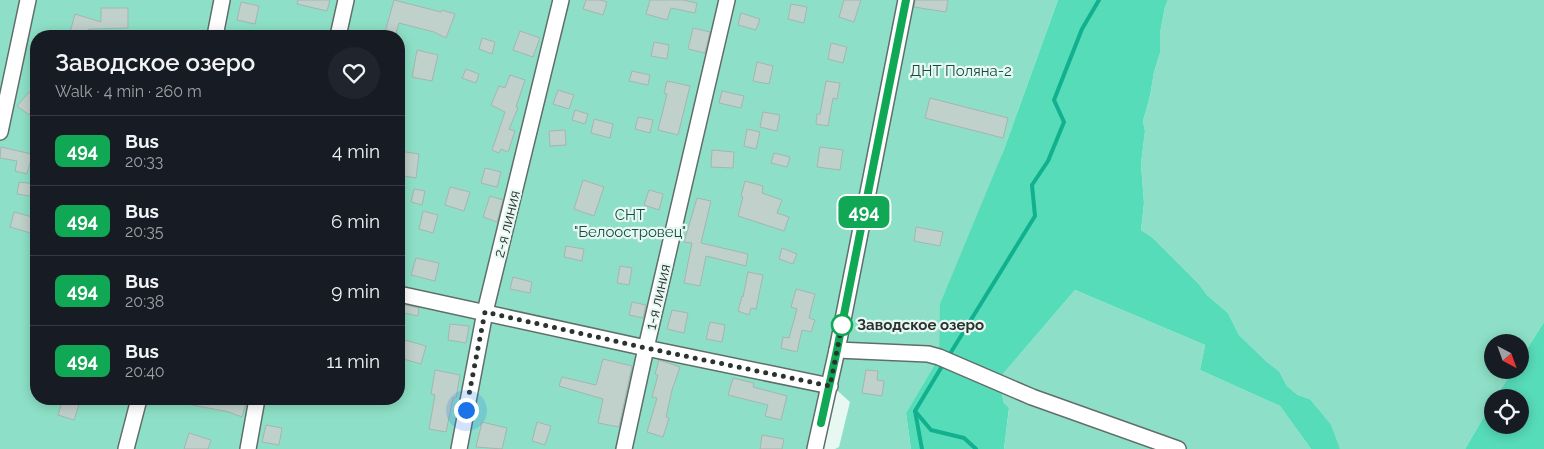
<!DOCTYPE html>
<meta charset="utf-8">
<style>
:root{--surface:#171b24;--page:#20242c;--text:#f1f3f6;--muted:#9ea1a6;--line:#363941}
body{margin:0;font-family:Raleway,sans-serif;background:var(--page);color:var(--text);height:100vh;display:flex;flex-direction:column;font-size:19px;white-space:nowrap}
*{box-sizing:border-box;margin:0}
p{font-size:16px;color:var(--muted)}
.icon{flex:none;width:28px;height:28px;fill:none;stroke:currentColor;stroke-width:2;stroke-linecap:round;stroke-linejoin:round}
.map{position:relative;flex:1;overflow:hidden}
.panel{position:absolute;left:30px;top:30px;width:375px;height:375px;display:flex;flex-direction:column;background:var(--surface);border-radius:20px;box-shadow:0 2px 12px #0003}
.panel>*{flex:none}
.badge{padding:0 10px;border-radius:8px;font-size:18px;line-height:32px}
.needle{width:32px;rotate:139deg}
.controls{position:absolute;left:1484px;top:334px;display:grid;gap:10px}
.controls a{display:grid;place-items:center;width:45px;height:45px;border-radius:50%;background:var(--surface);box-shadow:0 2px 12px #0003;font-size:25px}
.you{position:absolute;width:25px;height:25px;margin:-12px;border:4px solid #fff;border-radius:50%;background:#1a73e8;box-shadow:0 0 0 8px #1a73e833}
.map>.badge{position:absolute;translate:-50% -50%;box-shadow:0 0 0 2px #fff}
.round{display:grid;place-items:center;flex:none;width:52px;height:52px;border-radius:26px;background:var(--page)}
.summary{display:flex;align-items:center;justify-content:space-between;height:85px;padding:0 25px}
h1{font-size:24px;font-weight:600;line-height:38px}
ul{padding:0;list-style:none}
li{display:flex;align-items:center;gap:15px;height:70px;padding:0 25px;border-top:1px solid var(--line)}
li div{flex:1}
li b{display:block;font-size:19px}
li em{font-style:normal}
li .badge{min-width:55px;font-weight:700;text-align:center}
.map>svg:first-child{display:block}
.green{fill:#8de0c7;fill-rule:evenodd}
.forest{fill:#57dcba}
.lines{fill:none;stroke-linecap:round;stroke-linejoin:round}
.stream{stroke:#11b08f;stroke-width:4}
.building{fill:#c0d0ca;stroke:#a5b5b0}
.minor-casing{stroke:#606e69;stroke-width:18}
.minor{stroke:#fff;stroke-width:15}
.line-casing{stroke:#fff;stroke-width:11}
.line{stroke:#10a855;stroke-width:8}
.walk{stroke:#2c3230;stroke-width:5;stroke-dasharray:0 9}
.stop-dot{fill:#fff;stroke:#10a855;stroke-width:2.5}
.labels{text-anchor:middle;stroke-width:4.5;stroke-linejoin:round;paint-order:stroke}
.park-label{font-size:15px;fill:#154e40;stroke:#e7f8f2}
.street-label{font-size:15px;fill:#2c3230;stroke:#e7f8f2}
.stop-label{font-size:15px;font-weight:bold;fill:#2c3230;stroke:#e7f8f2;text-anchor:start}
</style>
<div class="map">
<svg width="1544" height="449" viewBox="0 0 1544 449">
<rect width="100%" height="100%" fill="#e7f8f2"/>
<g class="green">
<path d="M0,0H1058L1003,152L939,357L906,413L911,449H835L839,447L850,402L830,384L815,449H0ZM36,36H399V399H36Z"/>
<path d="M1168,0H1544V322L1520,360V342H1492V370H1513L1496,397L1492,398V403L1465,449H1340L1318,409L1310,399L1298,395L1287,386L1279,371L1267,362L1239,335L1228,313L1207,295L1199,284L1153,238L1141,230L1144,203L1141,164L1145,131L1143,121L1150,96L1154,72L1160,53V33L1165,7Z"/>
<path d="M1075,290L1205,345L1200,370L1280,406L1311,449H1004L1009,409L1004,403L999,383L1003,374Z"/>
</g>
<g class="forest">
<path d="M1058,0H1168L1165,7L1160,33V53L1154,72L1150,96L1143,121L1145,131L1141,164L1144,203L1141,230L1153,238L1199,284L1207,295L1228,313L1239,335L1267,362L1279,371L1287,386L1298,395L1310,399L1331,425L1340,449H1311L1280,406L1200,370L1205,345L1075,290L1003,374L999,383L1004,403L1009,408L1004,449H911L906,413L939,357L940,304L1003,152Z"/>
<path d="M1544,322V449H1465L1492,403V425H1520V398L1496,397L1513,370H1520V360Z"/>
</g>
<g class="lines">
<g class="stream">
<path d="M948,357L1035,216L1032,185L1048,161L1064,122L1054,100L1082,29L1099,0"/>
<path d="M915,411L931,430L964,438L976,449"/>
<path d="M922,449L915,411L944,363"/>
</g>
</g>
<g class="building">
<path d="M298,0H330L327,11L297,4Z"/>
<path d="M394,0L441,12L442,10L455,14L446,38L434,32L399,23L395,36H384Z"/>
<path d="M586,0H600L607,2L603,15L583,9Z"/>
<path d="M650,0H683L697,3L695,13L671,8L667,20L646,14Z"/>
<path d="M844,0H861L854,22L839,17Z"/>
<path d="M915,0H948L946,12L914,7Z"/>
<path d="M241,2L259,6L255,24L237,20Z"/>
<path d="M791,4L807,7L804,23L788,19Z"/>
<path d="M101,8H128V28L89,29L86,36H69L75,14L101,22Z"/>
<path d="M741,13L760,19L756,30L738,25Z"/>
<path d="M693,28L710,32L705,53L688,49Z"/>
<path d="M520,31L540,38L533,57L513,50Z"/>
<path d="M482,38L495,42L492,54L479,49Z"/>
<path d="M654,42L669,45L667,59L651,56Z"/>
<path d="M831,43L847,47L843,63L828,59Z"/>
<path d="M417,50L438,55L432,81L412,77Z"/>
<path d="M757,62L773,66L769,84L753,81Z"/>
<path d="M466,69L479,74L476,83L462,78Z"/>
<path d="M632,71L650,75L648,85L629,81Z"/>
<path d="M510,75L525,80L516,107L518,108L509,129L515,131L508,152L501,149L499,153L492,150L505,112L491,105L499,86L505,88Z"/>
<path d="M667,81L690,86L678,135L658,130L667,94L664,93Z"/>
<path d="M826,81L840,83L837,99L833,98L828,126L816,124L817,114H820Z"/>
<path d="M558,90L574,95L569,109L553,104Z"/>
<path d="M722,91L744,96L741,108L719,103Z"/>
<path d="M29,92L36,98V106L29,115L17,106Z"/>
<path d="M930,98L1008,118L1003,138L925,118Z"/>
<path d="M575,110L588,114L585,124L572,120Z"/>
<path d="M763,112L780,115L777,131L760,127Z"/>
<path d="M638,117L653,120L650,133L635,129Z"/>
<path d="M594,119L613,124L610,138L591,133Z"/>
<path d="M747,129L760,132L756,149L744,146Z"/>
<path d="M565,130L566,145L550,146L549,131Z"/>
<path d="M1,147L36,155V164L30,163L27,174L15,171L17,161L0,158Z"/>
<path d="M820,147L843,150L840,170L817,167Z"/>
<path d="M712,150L734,152L733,168L711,167Z"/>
<path d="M399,151L419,154L416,178L399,175Z"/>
<path d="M774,153L790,157L787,167L771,163Z"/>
<path d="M485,168L501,172L497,187L481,183Z"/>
<path d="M583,180L604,187L594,216L574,209Z"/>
<path d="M745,181L763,186L762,193L782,200L777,213L789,217L784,231L738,216L743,197L741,196Z"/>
<path d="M19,182L36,184V197L17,194Z"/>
<path d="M450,187L470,192L464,211L445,205Z"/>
<path d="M414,189L425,191L422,205L411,202Z"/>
<path d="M649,190L663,194L659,210L644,205Z"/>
<path d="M490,196L503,200L497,222L483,217Z"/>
<path d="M697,198L711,201L701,243L748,254L746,266L706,256L700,286L684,283L692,243L684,242Z"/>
<path d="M423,211L438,215L433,233L419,229Z"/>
<path d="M14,212L36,218L34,234L10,227Z"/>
<path d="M916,227L943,232L940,246L914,241Z"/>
<path d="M566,246L584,249L582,261L564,257Z"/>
<path d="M782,248L797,254L793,264L779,259Z"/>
<path d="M416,258L439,263L435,281L411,275Z"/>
<path d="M620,266L632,268L629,285L617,283Z"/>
<path d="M748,272L763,275L756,309L751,308L749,315L738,311L742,296L743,297Z"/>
<path d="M513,277L532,282L530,293L510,289Z"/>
<path d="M796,289L815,294L809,318L815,320L811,332L802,330L797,352L781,348L783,337L789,338L797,309L791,307Z"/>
<path d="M632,302L646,305L643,318L629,315Z"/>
<path d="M401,304L419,308L418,316L399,312Z"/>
<path d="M672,310L688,313L684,333L667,329Z"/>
<path d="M710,322L725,325L722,342L706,339Z"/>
<path d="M450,324L469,326L466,343L448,340Z"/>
<path d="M405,340L426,346L421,364L400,358Z"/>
<path d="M603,359L632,366L619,427L598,423L603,399L559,386L562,377L596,385Z"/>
<path d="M659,360L680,367L672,390L666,417L669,418L663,437L647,432L657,398L652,397L658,375L655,374Z"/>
<path d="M435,370L460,375L456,398H453L446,432L429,429L435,395L431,394Z"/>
<path d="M866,370L878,371L877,380L884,381L882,396L862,393Z"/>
<path d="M733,378L754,383L753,387L787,396L781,420L765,416L768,405L728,395Z"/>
<path d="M63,399H81L74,420L58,415Z"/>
<path d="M187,399H247L242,417L229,412L187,404Z"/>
<path d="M482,422L507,428L502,449L476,447Z"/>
<path d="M537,422L551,426L545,445L532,441Z"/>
<path d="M266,425L282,428L279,445L262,442Z"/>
<path d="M189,433L211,440L208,449H184Z"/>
<path d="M762,435L784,439L782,449H760Z"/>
</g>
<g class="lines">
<defs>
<g id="minor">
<path d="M215,36L222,0"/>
<path d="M338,36L346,0"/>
<path d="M0,132L28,0"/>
<path d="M399,294L646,348L830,386"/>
<path d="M837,350L928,354L939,357L1032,397L1178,449"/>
<path d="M126,449L139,399"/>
<path d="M248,449L257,399"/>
<path d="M459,449L485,312L561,0"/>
<path d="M624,449L646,348L727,0"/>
<path d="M815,449L837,350L906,0"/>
</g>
</defs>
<use href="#minor" class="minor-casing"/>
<use href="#minor" class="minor"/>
</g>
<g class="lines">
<defs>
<path id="line" d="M821,423L837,350L906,0"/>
</defs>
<use href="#line" class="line-casing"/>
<use href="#line" class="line"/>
<path class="walk" d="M466,410L485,312L646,348L830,386L842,325"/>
</g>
<circle class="stop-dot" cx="842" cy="325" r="10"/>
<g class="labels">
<g class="park-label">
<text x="961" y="76">ДНТ Поляна-2</text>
<text x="630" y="220">СНТ<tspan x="630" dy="17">"Белоостровец"</tspan></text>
</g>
<g class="street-label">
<text transform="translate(507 224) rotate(-76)" y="5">2-я линия</text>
<text transform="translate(658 297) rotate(-77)" y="5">1-я линия</text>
</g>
<g class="stop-label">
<text x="857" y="330">Заводское озеро</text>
</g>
</g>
</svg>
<div class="controls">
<a><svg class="needle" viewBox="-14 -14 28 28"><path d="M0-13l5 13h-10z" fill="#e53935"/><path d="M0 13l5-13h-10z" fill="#9ea1a6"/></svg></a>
<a><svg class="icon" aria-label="locate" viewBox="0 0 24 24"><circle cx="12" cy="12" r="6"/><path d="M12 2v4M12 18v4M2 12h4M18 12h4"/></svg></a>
</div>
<div class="you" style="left:466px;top:410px"></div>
<b class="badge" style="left:864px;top:212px;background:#10a855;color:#fff">494</b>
<section class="panel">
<div class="summary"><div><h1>Заводское озеро</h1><p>Walk · 4 min · 260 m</p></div><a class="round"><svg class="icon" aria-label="heart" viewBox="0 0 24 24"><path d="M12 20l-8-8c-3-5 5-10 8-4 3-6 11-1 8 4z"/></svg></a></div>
<ul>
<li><span class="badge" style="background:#10a855;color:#fff">494</span><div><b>Bus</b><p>20:33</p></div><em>4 min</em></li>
<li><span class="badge" style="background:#10a855;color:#fff">494</span><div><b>Bus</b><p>20:35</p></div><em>6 min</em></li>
<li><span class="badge" style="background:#10a855;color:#fff">494</span><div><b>Bus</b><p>20:38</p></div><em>9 min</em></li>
<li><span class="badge" style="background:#10a855;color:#fff">494</span><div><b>Bus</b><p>20:40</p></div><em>11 min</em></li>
</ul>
</section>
</div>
